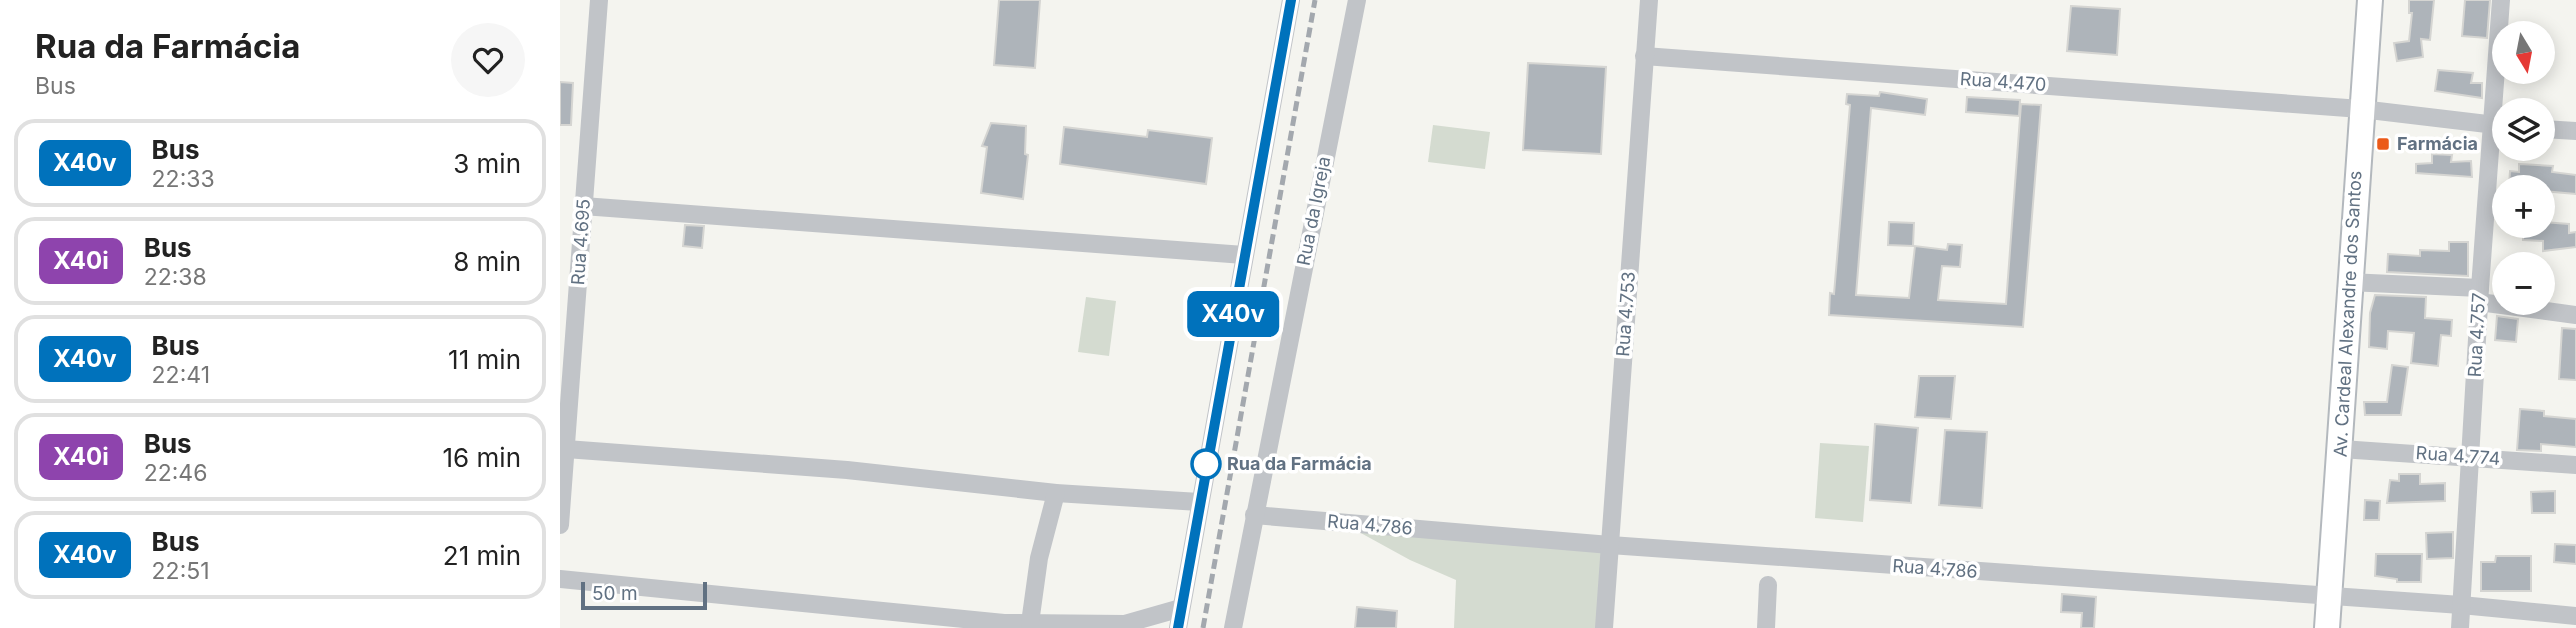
<!DOCTYPE html>
<meta charset="utf-8">
<style>
:root{--surface:#fff;--page:#f6f6f6;--text:#222;--muted:#767676;--line:#e0e0e0}
body{margin:0;font-family:Inter,sans-serif;background:var(--page);color:var(--text);height:100vh;display:flex;flex-direction:column;font-size:26px;white-space:nowrap}
*{box-sizing:border-box;margin:0}
p{font-size:23px;color:var(--muted)}
.icon{flex:none;width:38px;height:38px;fill:none;stroke:currentColor;stroke-width:2;stroke-linecap:round;stroke-linejoin:round}
.map{position:relative;flex:1;overflow:hidden}
.details{display:flex;flex-direction:column;background:var(--surface);width:560px}
.details>*{flex:none}
.badge{padding:0 14px;border-radius:10px;font-size:24px;line-height:46px}
.needle{width:46px;rotate:170deg}
.fabs{position:absolute;left:1932px;top:21px;display:grid;gap:14px}
.fabs a{display:grid;place-items:center;width:63px;height:63px;border-radius:50%;background:var(--surface);box-shadow:0 4px 18px #0003;font-size:35px}
.scale{position:absolute;left:21px;bottom:18px;width:126px;box-sizing:border-box;padding-left:7px;border:4px solid #617182;border-top:0;font-size:19px;line-height:24px;white-space:nowrap;color:#617182;-webkit-text-stroke:5px #fff;paint-order:stroke}
.map>.badge{position:absolute;translate:-50% -50%;box-shadow:0 0 0 4px #fff}
.round{display:grid;place-items:center;flex:none;width:74px;height:74px;border-radius:37px;background:var(--page)}
.overview{display:flex;align-items:center;justify-content:space-between;height:119px;padding:0 35px}
h1{font-size:33px;font-weight:700;line-height:52px}
ul{padding:0;list-style:none}
li{display:flex;align-items:center;gap:21px;height:88px;margin:0 14px 10px;padding:0 21px;border:4px solid var(--line);border-radius:21px}
li div{flex:1}
li b{display:block;font-size:26px}
li em{font-style:normal}
li .badge{min-width:77px;font-weight:700;text-align:center}
main{display:flex;flex:1;min-height:0}
.map>svg:first-child{display:block}
.green{fill:#d4dbd0}
.building{fill:#aeb4ba;stroke:#d5d5d2;stroke-width:2}
.lines{fill:none;stroke-linecap:round;stroke-linejoin:round}
.secondary-casing{stroke:#b3b8bd;stroke-width:28}
.street{stroke:#c1c4c8;stroke-width:18}
.secondary{stroke:#fff;stroke-width:24}
.rail{stroke:#a3a8ae;stroke-width:5;stroke-dasharray:10 5;stroke-linecap:butt}
.line-casing{stroke:#fff;stroke-width:16}
.line{stroke:#0072bc;stroke-width:10}
.poi-dot{fill:#eb5a19;stroke:#fff;stroke-width:2.5}
.stop-dot{fill:#fff;stroke:#0072bc;stroke-width:3.5}
.labels{text-anchor:middle;stroke-width:7;stroke-linejoin:round;paint-order:stroke}
.street-label{font-size:18px;fill:#617182;stroke:#fff}
.poi-label{font-size:18px;font-weight:bold;fill:#617182;stroke:#fff;text-anchor:start}
.stop-label{font-size:18px;font-weight:bold;fill:#617182;stroke:#fff;text-anchor:start}
</style>
<main>
<section class="details">
<div class="overview"><div><h1>Rua da Farmácia</h1><p>Bus</p></div><a class="round"><svg class="icon" aria-label="heart" viewBox="0 0 24 24"><path d="M12 20l-8-8c-3-5 5-10 8-4 3-6 11-1 8 4z"/></svg></a></div>
<ul>
<li><span class="badge" style="background:#0072bc;color:#fff">X40v</span><div><b>Bus</b><p>22:33</p></div><em>3 min</em></li>
<li><span class="badge" style="background:#8e44ad;color:#fff">X40i</span><div><b>Bus</b><p>22:38</p></div><em>8 min</em></li>
<li><span class="badge" style="background:#0072bc;color:#fff">X40v</span><div><b>Bus</b><p>22:41</p></div><em>11 min</em></li>
<li><span class="badge" style="background:#8e44ad;color:#fff">X40i</span><div><b>Bus</b><p>22:46</p></div><em>16 min</em></li>
<li><span class="badge" style="background:#0072bc;color:#fff">X40v</span><div><b>Bus</b><p>22:51</p></div><em>21 min</em></li>
</ul>
</section>
<div class="map">
<svg width="2016" height="628" viewBox="0 0 2016 628">
<rect width="100%" height="100%" fill="#f4f4ef"/>
<g class="green">
<path d="M873,125L930,132L925,169L868,162Z"/>
<path d="M526,297L556,301L549,356L518,352Z"/>
<path d="M1260,443L1309,446L1303,522L1255,518Z"/>
<path d="M799,532L1050,545L1042,628H894L896,580L850,560Z"/>
</g>
<g class="building">
<path d="M439,0H480L475,68L434,65Z"/>
<path d="M1849,0H1874L1870,40L1861,39L1863,57L1837,61L1834,43L1849,41L1852,13H1849Z"/>
<path d="M1905,0H1930L1927,38L1902,36Z"/>
<path d="M1511,6L1560,9L1557,55L1507,51Z"/>
<path d="M968,63L1046,67L1041,154L963,150Z"/>
<path d="M1878,70L1913,73L1911,83H1922V98L1875,91Z"/>
<path d="M0,82L13,83L11,125H0Z"/>
<path d="M1320,92L1367,99L1365,115L1311,108L1296,295L1349,298L1355,246L1387,250L1388,244L1402,245L1400,267L1382,266L1378,300L1446,304L1461,104L1481,105L1463,327L1269,315L1270,293L1274,294L1290,105L1286,104L1287,94L1319,96Z"/>
<path d="M1407,97L1460,100L1459,116L1406,112Z"/>
<path d="M431,123L466,126L465,154L468,155L463,199L421,193L427,147L422,146Z"/>
<path d="M504,127L587,137L588,130L652,138L646,184L500,164Z"/>
<path d="M1872,154L1892,155L1891,162L1911,161L1912,177L1856,173V164L1872,163Z"/>
<path d="M1959,164L1993,166L1992,172L2016,175V194L1983,191V187H1949L1950,171L1959,172Z"/>
<path d="M1329,222L1354,223L1353,246L1328,245Z"/>
<path d="M1983,222L2009,224V233L2016,232V247L1983,251V241L1963,240L1964,226H1983Z"/>
<path d="M125,225L144,226L142,248L123,246Z"/>
<path d="M1889,242H1908V276L1827,272L1828,254L1860,256V250L1889,251Z"/>
<path d="M1815,295L1866,297L1865,318L1892,320L1891,336L1881,335L1878,366L1851,363L1854,333L1828,331L1827,349L1809,347L1810,313Z"/>
<path d="M1937,316L1958,319L1956,342L1935,340Z"/>
<path d="M2002,328L2016,329V380L1999,379Z"/>
<path d="M1832,365L1848,367L1841,415H1805L1804,402H1827Z"/>
<path d="M1359,376H1395L1391,419L1355,417Z"/>
<path d="M1960,409L1984,411V416L2016,419V447L1981,444V451L1957,450Z"/>
<path d="M1315,424L1358,428L1351,503L1310,500Z"/>
<path d="M1385,430L1427,432L1422,508L1379,505Z"/>
<path d="M1839,474H1860V484L1885,483V501L1827,503L1830,480L1839,481Z"/>
<path d="M1995,491V513H1972L1971,492Z"/>
<path d="M1805,500L1820,501L1819,520H1804Z"/>
<path d="M1893,532V558L1867,559L1866,533Z"/>
<path d="M1995,544L2016,545V564L1994,562Z"/>
<path d="M1816,554H1862L1861,582H1837V579L1815,576Z"/>
<path d="M1936,556H1971V591H1921V562H1935Z"/>
<path d="M1502,594L1536,597L1534,628H1521L1522,613L1501,612Z"/>
<path d="M797,607L837,611L836,628H795Z"/>
</g>
<g class="lines">
<defs>
<path id="secondary" d="M1767,628L1810,0"/>
</defs>
<use href="#secondary" class="secondary-casing"/>
<g class="street">
<path d="M1084,56L1801,109L1944,126"/>
<path d="M1983,129L2016,131"/>
<path d="M23,206L684,255"/>
<path d="M1788,282L1920,288"/>
<path d="M1919,302L2016,315"/>
<path d="M6,449L287,470L496,493L639,502"/>
<path d="M1781,449L2016,465"/>
<path d="M694,515L1050,545L1901,605L2016,616"/>
<path d="M0,525L39,0"/>
<path d="M0,579L444,623L565,624L621,608"/>
<path d="M470,623L479,558L496,493"/>
<path d="M618,628L731,0"/>
<path d="M673,628L797,0"/>
<path d="M1044,628L1089,0"/>
<path d="M1206,628L1208,585"/>
<path d="M1900,628L1920,288L1941,0"/>
</g>
<use href="#secondary" class="secondary"/>
<path class="rail" d="M643,628L755,0"/>
</g>
<g class="lines">
<defs>
<path id="line" d="M618,628L731,0"/>
</defs>
<use href="#line" class="line-casing"/>
<use href="#line" class="line"/>
</g>
<rect class="poi-dot" x="1816" y="137" width="14" height="14" rx="3.5"/>
<circle class="stop-dot" cx="646" cy="464" r="14"/>
<g class="labels">
<g class="street-label">
<text transform="translate(1443 82) rotate(4)" y="6">Rua 4.470</text>
<text transform="translate(754 211) rotate(-79)" y="6">Rua da Igreja</text>
<text transform="translate(21 242) rotate(-86)" y="6">Rua 4.695</text>
<text transform="translate(1066 314) rotate(-86)" y="6">Rua 4.753</text>
<text transform="translate(1788 314) rotate(-87)" y="6">Av. Cardeal Alexandre dos Santos</text>
<text transform="translate(1917 335) rotate(-87)" y="6">Rua 4.757</text>
<text transform="translate(1898 456) rotate(4)" y="6">Rua 4.774</text>
<text transform="translate(810 525) rotate(5)" y="6">Rua 4.786</text>
<text transform="translate(1375 569) rotate(4)" y="6">Rua 4.786</text>
</g>
<g class="poi-label">
<text x="1837" y="150">Farmácia</text>
</g>
<g class="stop-label">
<text x="667" y="470">Rua da Farmácia</text>
</g>
</g>
</svg>
<div class="fabs">
<a><svg class="needle" viewBox="-14 -14 28 28"><path d="M0-13l5 13h-10z" fill="#e53935"/><path d="M0 13l5-13h-10z" fill="#767676"/></svg></a>
<a><svg class="icon" aria-label="layers" viewBox="0 0 24 24"><path d="M12 4l9 5-9 5-9-5zM3 14l9 5 9-5"/></svg></a>
<a>+</a>
<a>−</a>
</div>
<div class="scale">50 m</div>
<b class="badge" style="left:673px;top:314px;background:#0072bc;color:#fff">X40v</b>
</div>
</main>
